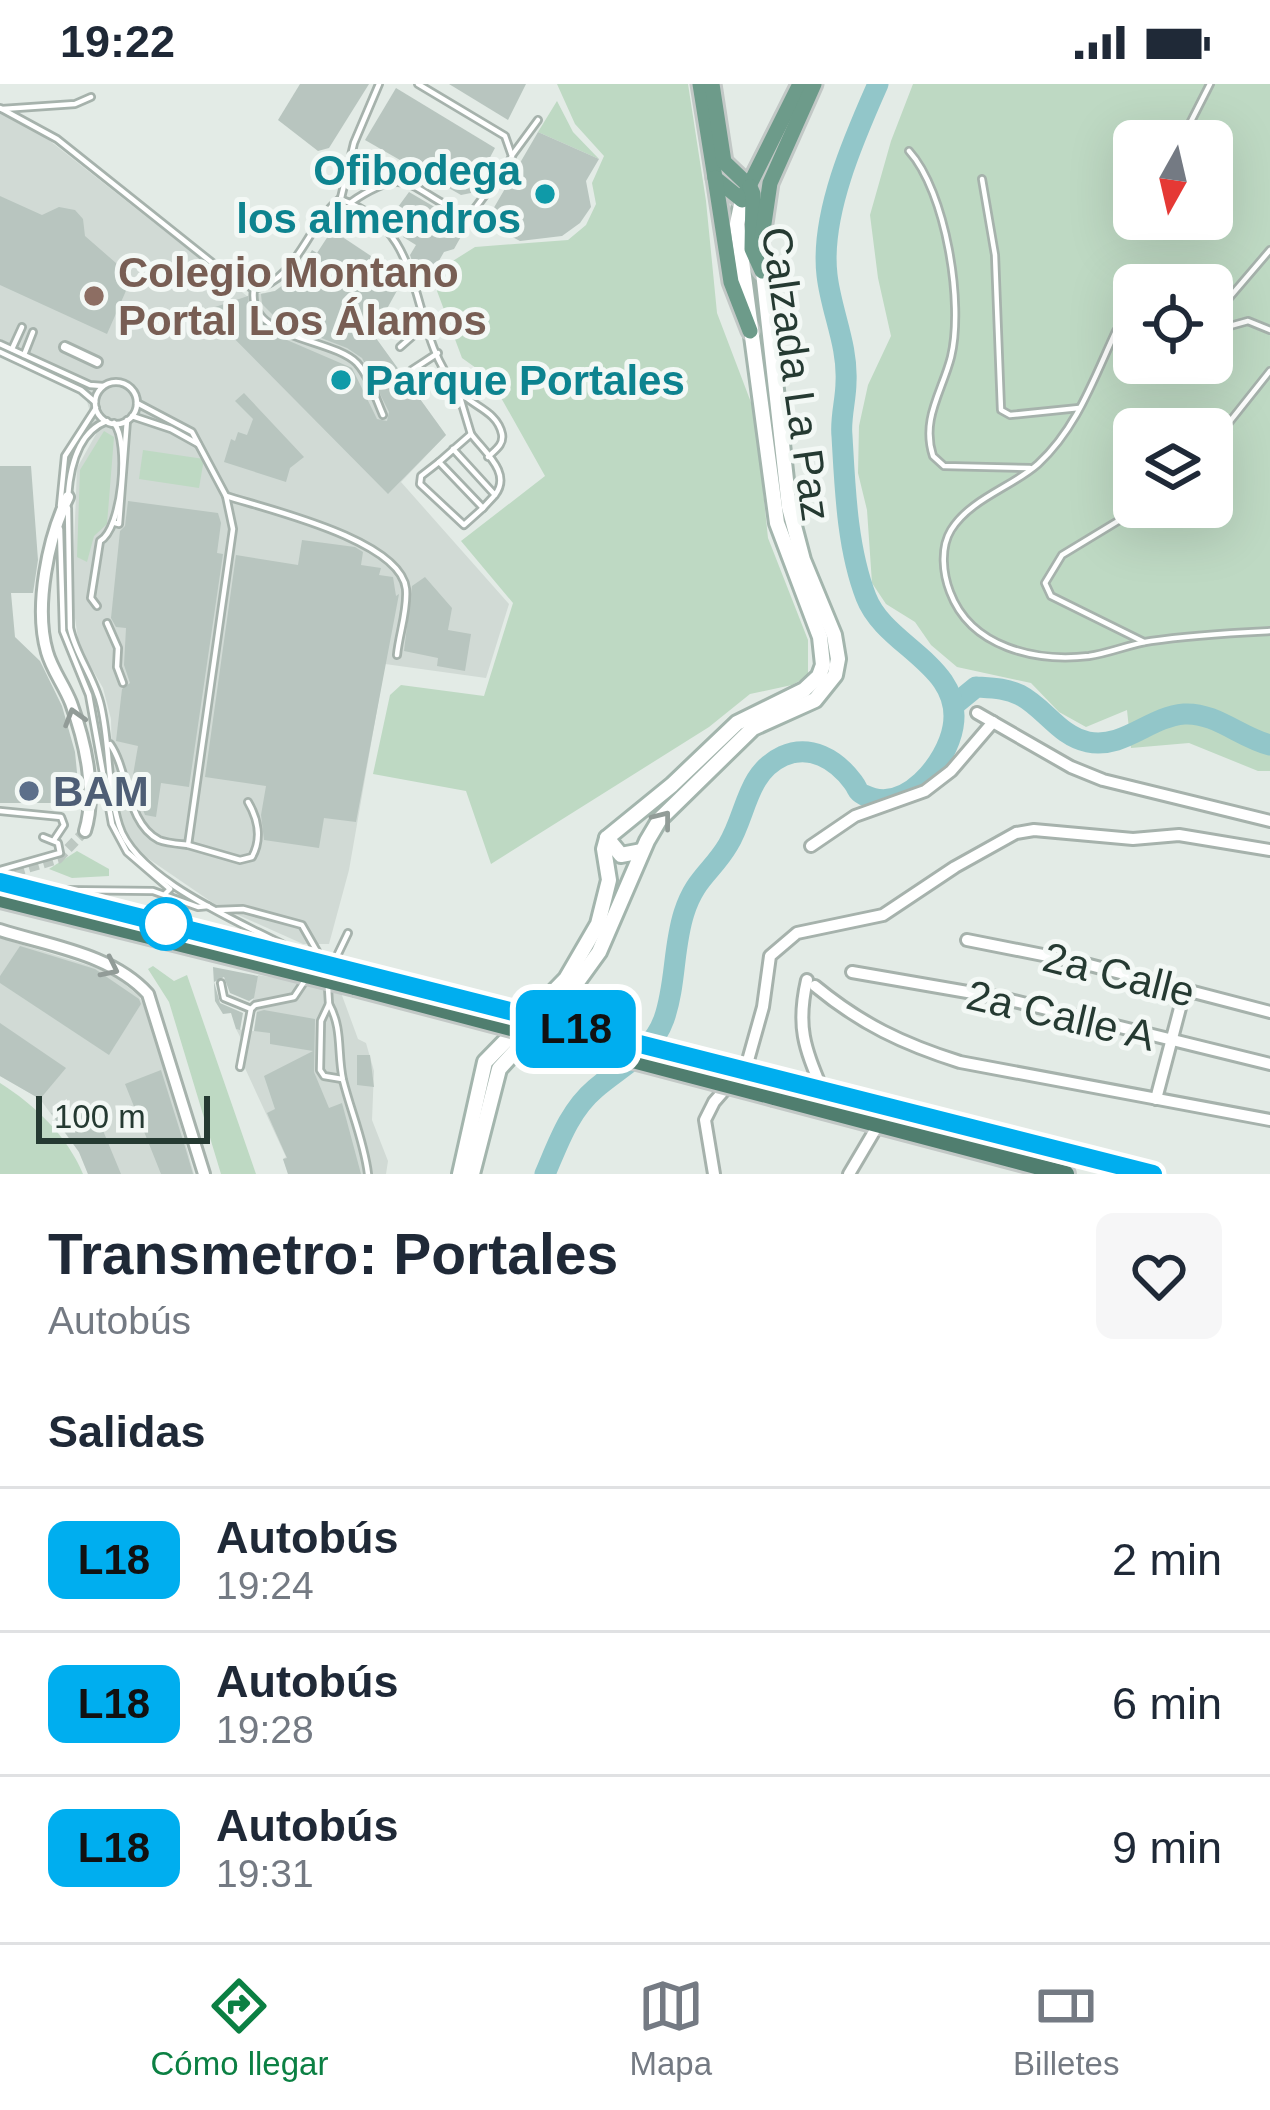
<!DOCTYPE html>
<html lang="es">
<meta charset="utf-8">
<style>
:root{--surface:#fff;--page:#f6f6f7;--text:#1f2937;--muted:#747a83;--line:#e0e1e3;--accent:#0b8043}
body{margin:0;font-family:Helvetica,sans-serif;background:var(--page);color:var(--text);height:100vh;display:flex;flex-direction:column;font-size:45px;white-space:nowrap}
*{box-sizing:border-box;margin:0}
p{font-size:39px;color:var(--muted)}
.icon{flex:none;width:66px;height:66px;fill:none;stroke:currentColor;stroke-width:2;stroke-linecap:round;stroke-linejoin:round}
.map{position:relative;height:1090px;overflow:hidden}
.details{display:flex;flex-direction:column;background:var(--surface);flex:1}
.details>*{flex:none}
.badge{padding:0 24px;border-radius:18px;font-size:42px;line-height:78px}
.needle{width:78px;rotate:188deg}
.controls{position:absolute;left:1113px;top:36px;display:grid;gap:24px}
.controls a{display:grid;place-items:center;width:120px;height:120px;border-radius:18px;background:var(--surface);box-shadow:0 12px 48px #0002;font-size:60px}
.scale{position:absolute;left:36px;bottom:30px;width:174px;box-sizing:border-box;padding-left:12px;border:6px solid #253a32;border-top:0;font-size:33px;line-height:42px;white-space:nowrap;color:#253a32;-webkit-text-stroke:9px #f3f8f5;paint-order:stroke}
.map>.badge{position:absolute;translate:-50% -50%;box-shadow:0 0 0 6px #fff}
h2{padding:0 48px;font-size:45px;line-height:108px}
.round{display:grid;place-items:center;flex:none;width:126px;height:126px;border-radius:18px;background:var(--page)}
.summary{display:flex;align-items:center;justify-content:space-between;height:204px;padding:0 48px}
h1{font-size:57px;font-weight:600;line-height:90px}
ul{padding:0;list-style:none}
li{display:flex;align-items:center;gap:36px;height:144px;padding:0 48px;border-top:3px solid var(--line)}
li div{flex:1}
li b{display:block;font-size:45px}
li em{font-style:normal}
li .badge{min-width:132px;font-weight:700;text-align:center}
.status{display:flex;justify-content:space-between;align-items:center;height:84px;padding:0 60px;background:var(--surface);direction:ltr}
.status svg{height:33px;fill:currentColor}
.tabs{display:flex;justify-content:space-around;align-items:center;height:168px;border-top:3px solid var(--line);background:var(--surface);font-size:33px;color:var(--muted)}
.tabs a{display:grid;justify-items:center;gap:6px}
.tabs .on{color:var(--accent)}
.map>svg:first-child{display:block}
.built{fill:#d1dad5}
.green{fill:#bed9c3;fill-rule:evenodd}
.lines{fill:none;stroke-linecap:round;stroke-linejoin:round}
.river{stroke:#92c6c9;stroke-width:21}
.building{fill:#b8c5bf}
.minor-tunnel{stroke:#bdc8c2;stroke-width:10;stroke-dasharray:10 5;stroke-linecap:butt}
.service-casing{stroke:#a6b2ac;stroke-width:10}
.pedestrian-casing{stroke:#a6b2ac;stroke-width:14}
.minor-casing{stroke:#a6b2ac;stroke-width:16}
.secondary-casing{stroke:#a3b5ad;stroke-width:20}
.primary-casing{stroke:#c2c8c6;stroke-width:21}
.trunk-casing{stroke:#c2c8c6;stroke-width:22}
.service{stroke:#fff;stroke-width:4.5}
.pedestrian{stroke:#fff;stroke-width:8}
.minor{stroke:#fff;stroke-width:10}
.secondary{stroke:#fff;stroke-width:14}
.primary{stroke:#6d9b8a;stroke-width:15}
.trunk{stroke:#507e6f;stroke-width:16}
.trunk-bridge-casing{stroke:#c2c8c6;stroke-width:22;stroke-linecap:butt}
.trunk-bridge{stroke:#507e6f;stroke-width:16}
.oneway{stroke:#929c98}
.line-casing{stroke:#fff;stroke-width:27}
.line{stroke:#00aeef;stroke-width:18}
.culture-dot{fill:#0f9aa8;stroke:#f3f8f5;stroke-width:4.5}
.education-dot{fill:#8d6e63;stroke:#f3f8f5;stroke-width:4.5}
.service-dot{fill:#5c6f8a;stroke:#f3f8f5;stroke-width:4.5}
.stop-dot{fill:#fff;stroke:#00aeef;stroke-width:6}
.labels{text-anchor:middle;stroke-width:10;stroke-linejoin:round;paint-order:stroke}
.culture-label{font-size:42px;font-weight:bold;fill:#0d838f;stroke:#f3f8f5;text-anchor:end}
.education-label{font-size:42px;font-weight:bold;fill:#785e54;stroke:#f3f8f5;text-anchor:start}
.street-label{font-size:42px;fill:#253a32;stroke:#f3f8f5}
.service-label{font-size:42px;font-weight:bold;fill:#4e5e75;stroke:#f3f8f5;text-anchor:start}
</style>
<div class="status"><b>19:22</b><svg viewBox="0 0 49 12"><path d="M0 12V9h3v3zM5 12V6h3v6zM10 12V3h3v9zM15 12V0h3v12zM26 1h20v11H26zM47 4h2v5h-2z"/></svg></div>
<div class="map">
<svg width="1270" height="1090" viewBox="0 0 1270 1090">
<rect width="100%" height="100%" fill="#e3ebe6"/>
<g class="built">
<path d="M0,29L40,49L247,212L275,207L295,191L367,242L446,351L401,398L509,520L486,594L385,580L349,786L329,860H303L216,821L143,771L130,755L122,737L112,680L111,635L103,604L79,562L72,513L77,384L96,350L80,292L0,255Z"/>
<path d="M0,854L94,883L116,893L139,912L151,936L194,1090H88L79,1068L40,1015L0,992Z"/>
<path d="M258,891L340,906L358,955L366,959L374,987L372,1036L388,1077L386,1090H288L283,1075L286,1073L238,969L246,964L236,945L254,947L257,923L252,921Z"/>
</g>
<g class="green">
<path d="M557,0H688L706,117L717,229L755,329L768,454L808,556V592L792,601L750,610L709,643L491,780L466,707L373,690L390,611L401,601L484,612L513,519L461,457L545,392L490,294L462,274L437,207L448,180L475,163L568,156L586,141L596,120L592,99L604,72L575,40Z"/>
<path d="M913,0H1270V687H1258L1189,659L1131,664L1127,626L1086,643L1059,628L1031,599L957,583L931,561L915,538L886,520L872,499L867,426L858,389L859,342L868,301L891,252L878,194L870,131L891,57ZM1134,57H1212V135H1134ZM1134,201H1212V279H1134ZM1134,345H1212V423H1134Z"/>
<path d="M557,17L573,48L599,75L538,48Z"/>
<path d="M104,347L114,353L107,440L94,452L87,478L77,473L80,386Z"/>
<path d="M143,366L204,375L199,404L139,395Z"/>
<path d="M77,767L109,785V792L72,794L49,785Z"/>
<path d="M153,882L174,897L187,891L256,1090H221L169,918L148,885Z"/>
<path d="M0,999C35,1021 67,1052 83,1090H0Z"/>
</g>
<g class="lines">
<g class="river">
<path d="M954,621L976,603C992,604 1006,604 1020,611C1045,624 1059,652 1088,658C1124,665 1149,633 1184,630C1215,628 1241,654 1270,661"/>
<path d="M545,1090C558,1060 569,1027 595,1005C620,983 652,969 664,935C676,901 673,863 684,829C695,794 712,788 728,761C747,730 746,689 783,672C810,660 836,675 853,698C859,706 856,707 864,711C905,732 947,678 953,643C964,581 885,563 866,513C847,464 845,404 842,352C840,334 846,316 846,298C848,261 831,227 827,191C820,131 854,54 878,0"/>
</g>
</g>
<g class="building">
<path d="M300,0H369L329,64L318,67L278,36Z"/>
<path d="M449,0H526L508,36Z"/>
<path d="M396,4L495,64L471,109L461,111L365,56Z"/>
<path d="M538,48L599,75L586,97L591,123L580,139L562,152L520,157L485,139Z"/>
<path d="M409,108L467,142L454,165L444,168L433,187L412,177L410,171L416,161L403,153L408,145L390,134Z"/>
<path d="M0,112L42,131L59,123L75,126L83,135L85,152L132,193L107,250L0,201Z"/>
<path d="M332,146L404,194L373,250L446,351L388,410L206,226L248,212L249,224L257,238L273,250L352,284L377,335L387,337L389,328L362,274L347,264L280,238L262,220L261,210L275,207L296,192L312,166L317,169Z"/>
<path d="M244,309L304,373L290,384L286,398L224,378L231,355L235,357L238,348L247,351L253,335L235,317Z"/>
<path d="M0,382H31L38,476L33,509H11L15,553L40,577L62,622L75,668L80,719H0Z"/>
<path d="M128,417L218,429L221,439L217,469L223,470L189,703L161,699L156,733L145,731L132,697L138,662L116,657L122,605L130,599L124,581L126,544L116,543L111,534L120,447L125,442Z"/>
<path d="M302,456L355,463L363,468L361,481L381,484L379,491L393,493L396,512L399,510L356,738L324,734L319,764L264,756L261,731L266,702L205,693L236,471L298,481Z"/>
<path d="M425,493L452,524L448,546L471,550L465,587L437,582L438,574L404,567L412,502Z"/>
<path d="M20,862L95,885L139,915L141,920L109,971L0,899V892Z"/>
<path d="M213,883L258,892L254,914L249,917L230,909L224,893L214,898L220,919L243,929L240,946L236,945L231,929L223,930L215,917Z"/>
<path d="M264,926L315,935L314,988L329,1024L342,1019L361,1090H288L283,1075L287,1074L267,1029L275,1025L264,992L313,967L270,960V949L254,947L257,928Z"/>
<path d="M0,939L66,984L40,1015L0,992Z"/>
<path d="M357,971H370L374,1003L357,1001Z"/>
<path d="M161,986L186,1066L193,1090H161L125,1000Z"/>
<path d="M92,1020L121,1090H88L79,1068L51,1029Z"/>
</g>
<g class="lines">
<path class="minor-tunnel" d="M0,792L58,775L85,747"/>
<defs>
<g id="service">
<path d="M0,24L57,55L225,189L254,205C297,197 307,140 340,115C432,148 405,242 457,305C470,322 497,326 502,350C504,361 495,366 488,373"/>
<path d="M2,25L75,20L91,13"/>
<path d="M1181,57L1210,0"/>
<path d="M909,67C946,108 964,220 951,273C942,308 921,335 933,372L944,382L1030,384"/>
<path d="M513,70L538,36"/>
<path d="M982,95L995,171L1001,326L1010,331L1079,324"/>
<path d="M341,114L354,59L379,0"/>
<path d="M350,119C415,74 411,113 470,131L508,80L512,72L505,52L418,0"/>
<path d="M254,205C246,256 331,253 357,279C369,292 376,315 383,331"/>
<path d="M1229,214L1270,166"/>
<path d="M1134,240L1116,247C1094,294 1077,344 1038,380C1012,403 970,415 951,446C940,464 943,490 950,508C971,564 1036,578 1089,572C1110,569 1130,560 1151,557C1190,551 1231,549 1270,547"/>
<path d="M1212,247L1248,237L1270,246"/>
<path d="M0,260L90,301L103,302"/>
<path d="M400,263L425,241"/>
<path d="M12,265L22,243"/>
<path d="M0,268L81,306L95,318"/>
<path d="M24,271L33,248"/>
<path d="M412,286L438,269"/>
<circle cx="116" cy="319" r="21"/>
<path d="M459,310L471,350"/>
<path d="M132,332L171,345L198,360"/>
<path d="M1212,360L1270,287"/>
<path d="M453,365L495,411L483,424L439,378L471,350C485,369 512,389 495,411"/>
<path d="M439,378L421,392L420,400L464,441L483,424"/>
<path d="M68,412C70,384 77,348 107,337"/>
<path d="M226,412C267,425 401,456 406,505C408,526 399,550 397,571"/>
<path d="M60,422L65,372L96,324"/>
<path d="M1141,423L1062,471L1045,499L1051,512L1144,558"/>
<path d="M68,424L70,544C76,572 95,594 101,622C110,661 107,702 119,741C136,796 241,838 289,864"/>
<path d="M115,439L119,440L127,336"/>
<path d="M60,445L63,547L89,611L112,740L127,768L170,805L165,810"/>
<path d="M97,522L91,514L100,457C122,445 130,358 114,339"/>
<path d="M107,539L118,564L117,583L123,599"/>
<path d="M110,660C129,687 126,739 159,756C166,759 179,760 188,761L233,445L226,412L192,348L137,319"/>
<path d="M0,727L61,733L64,741L54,756"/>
<path d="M188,761L240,776L252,773C262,755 258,735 248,718"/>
<path d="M0,786L60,769L58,759L43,753"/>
<path d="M60,806L153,807L198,823L208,822"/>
<path d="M217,826L243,825L302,841L322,876"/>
<path d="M335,876L348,849"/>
<path d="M221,899L224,914L251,925"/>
<path d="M328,904L329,920L321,937L320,986L324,992L342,995"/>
<path d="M329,920C343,945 337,969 343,996C351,1028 364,1057 368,1090"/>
<path d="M240,983L251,925L255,921L294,913L304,898"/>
</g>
<path id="pedestrian" d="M65,263L97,278"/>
<g id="minor">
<path d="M68,413C48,454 34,523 47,568C52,586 64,601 71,619C85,657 97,708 85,747"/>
<path d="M977,629L1071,683L1103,696L1270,737"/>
<path d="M811,762L855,732L925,707L951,687L993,638"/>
<path d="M0,846C50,862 112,870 148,910L204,1090"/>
<path d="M967,856L1078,878L1270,928"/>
<path d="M852,888L1002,914L1270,980"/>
<path d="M807,896C796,944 805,964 823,1008"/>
<path d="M815,902C861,940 903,960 960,978L1270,1036"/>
<path d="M1156,1015L1185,905"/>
<path d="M714,1090L705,1036L714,1018L747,980L763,923L770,872L797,849L883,831L955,783L1016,749L1034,746L1133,755L1179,751L1270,766"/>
<path d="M849,1090L878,1041"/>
</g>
<g id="secondary">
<path d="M607,754L621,771L642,767"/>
<path d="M460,1090L485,978L566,895L598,840L609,796L604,765L607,754L672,701L737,639L804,606L819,592L823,581L820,553L777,439L737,140L742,116"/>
<path d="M472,1090L499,985L573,904L599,868L647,757L660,735L753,644L815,616L835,591L838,575L834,551L803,476L789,423L762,179"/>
</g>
<g id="primary">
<path d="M700,0L715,94L742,116L800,0"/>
<path d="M712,0L724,78L748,101"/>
<path d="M715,94L731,198L750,247"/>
<path d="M750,103L753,110L752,165L762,187"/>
<path d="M761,160L770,99L814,0"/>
</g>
<g id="trunk">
<path d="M0,798L358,890"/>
<path d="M0,815L355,903"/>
<path d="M778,998L1153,1090"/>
<path d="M774,1013L1066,1090"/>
</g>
</defs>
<use href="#service" class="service-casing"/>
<use href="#pedestrian" class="pedestrian-casing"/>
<use href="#minor" class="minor-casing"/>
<use href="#secondary" class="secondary-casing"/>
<use href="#primary" class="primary-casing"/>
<use href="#trunk" class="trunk-casing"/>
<use href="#service" class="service"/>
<use href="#pedestrian" class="pedestrian"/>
<use href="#minor" class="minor"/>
<use href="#secondary" class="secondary"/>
<use href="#primary" class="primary"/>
<use href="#trunk" class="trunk"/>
<defs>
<g id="trunk-bridge">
<path d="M358,890L778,998"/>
<path d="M355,903L774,1013"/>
</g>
</defs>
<use href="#trunk-bridge" class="trunk-bridge-casing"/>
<use href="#trunk-bridge" class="trunk-bridge"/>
</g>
<defs><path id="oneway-chevron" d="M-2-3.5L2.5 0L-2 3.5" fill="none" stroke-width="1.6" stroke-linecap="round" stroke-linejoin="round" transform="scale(3)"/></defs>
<g class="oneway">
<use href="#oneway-chevron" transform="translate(74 633) rotate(-107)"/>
<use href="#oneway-chevron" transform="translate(663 735) rotate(-52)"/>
<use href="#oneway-chevron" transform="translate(110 884) rotate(26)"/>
</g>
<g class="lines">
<defs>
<path id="line" d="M0,798L1153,1090"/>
</defs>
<use href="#line" class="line-casing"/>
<use href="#line" class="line"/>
</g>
<g class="culture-dot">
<circle cx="545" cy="110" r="12"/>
<circle cx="341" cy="296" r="12"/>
</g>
<circle class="education-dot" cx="94" cy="212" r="12"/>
<circle class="service-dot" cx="29" cy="707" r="12"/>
<circle class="stop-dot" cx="166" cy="840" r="24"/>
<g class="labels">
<g class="culture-label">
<text x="521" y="101">Ofibodega<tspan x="521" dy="48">los almendros</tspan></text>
<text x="365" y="311" text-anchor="start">Parque Portales</text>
</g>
<g class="education-label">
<text x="118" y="203">Colegio Montano<tspan x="118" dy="48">Portal Los Álamos</tspan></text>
</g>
<g class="street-label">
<text transform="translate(797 290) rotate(82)" y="15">Calzada La Paz</text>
<text transform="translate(1119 890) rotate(14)" y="15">2a Calle</text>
<text transform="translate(1061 931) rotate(13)" y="15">2a Calle A</text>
</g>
<g class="service-label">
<text x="53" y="722">BAM</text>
</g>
</g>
</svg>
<div class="controls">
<a><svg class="needle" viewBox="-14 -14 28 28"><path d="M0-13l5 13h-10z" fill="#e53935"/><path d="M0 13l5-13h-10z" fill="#747a83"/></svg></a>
<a><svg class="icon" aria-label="locate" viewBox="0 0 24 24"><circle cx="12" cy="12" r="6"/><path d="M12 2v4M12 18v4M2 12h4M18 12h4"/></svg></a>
<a><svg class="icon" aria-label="layers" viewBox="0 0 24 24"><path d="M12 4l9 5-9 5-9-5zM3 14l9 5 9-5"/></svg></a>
</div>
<div class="scale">100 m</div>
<b class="badge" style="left:576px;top:945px;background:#00aeef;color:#111">L18</b>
</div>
<section class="details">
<div class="summary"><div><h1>Transmetro: Portales</h1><p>Autobús</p></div><a class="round"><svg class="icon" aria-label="heart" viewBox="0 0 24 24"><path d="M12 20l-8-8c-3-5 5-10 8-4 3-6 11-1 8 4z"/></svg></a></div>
<h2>Salidas</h2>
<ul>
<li><span class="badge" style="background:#00aeef;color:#111">L18</span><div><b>Autobús</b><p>19:24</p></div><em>2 min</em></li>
<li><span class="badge" style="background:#00aeef;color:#111">L18</span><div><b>Autobús</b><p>19:28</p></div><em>6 min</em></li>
<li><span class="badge" style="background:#00aeef;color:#111">L18</span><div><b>Autobús</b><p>19:31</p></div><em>9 min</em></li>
</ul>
</section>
<nav class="tabs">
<a class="on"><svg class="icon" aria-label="directions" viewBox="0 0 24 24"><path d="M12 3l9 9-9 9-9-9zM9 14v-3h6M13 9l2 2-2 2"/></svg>Cómo llegar</a>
<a><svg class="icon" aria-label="map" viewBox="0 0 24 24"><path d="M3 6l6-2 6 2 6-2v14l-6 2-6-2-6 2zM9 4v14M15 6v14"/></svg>Mapa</a>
<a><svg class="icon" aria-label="tickets" viewBox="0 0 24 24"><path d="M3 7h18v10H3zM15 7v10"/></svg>Billetes</a>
</nav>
